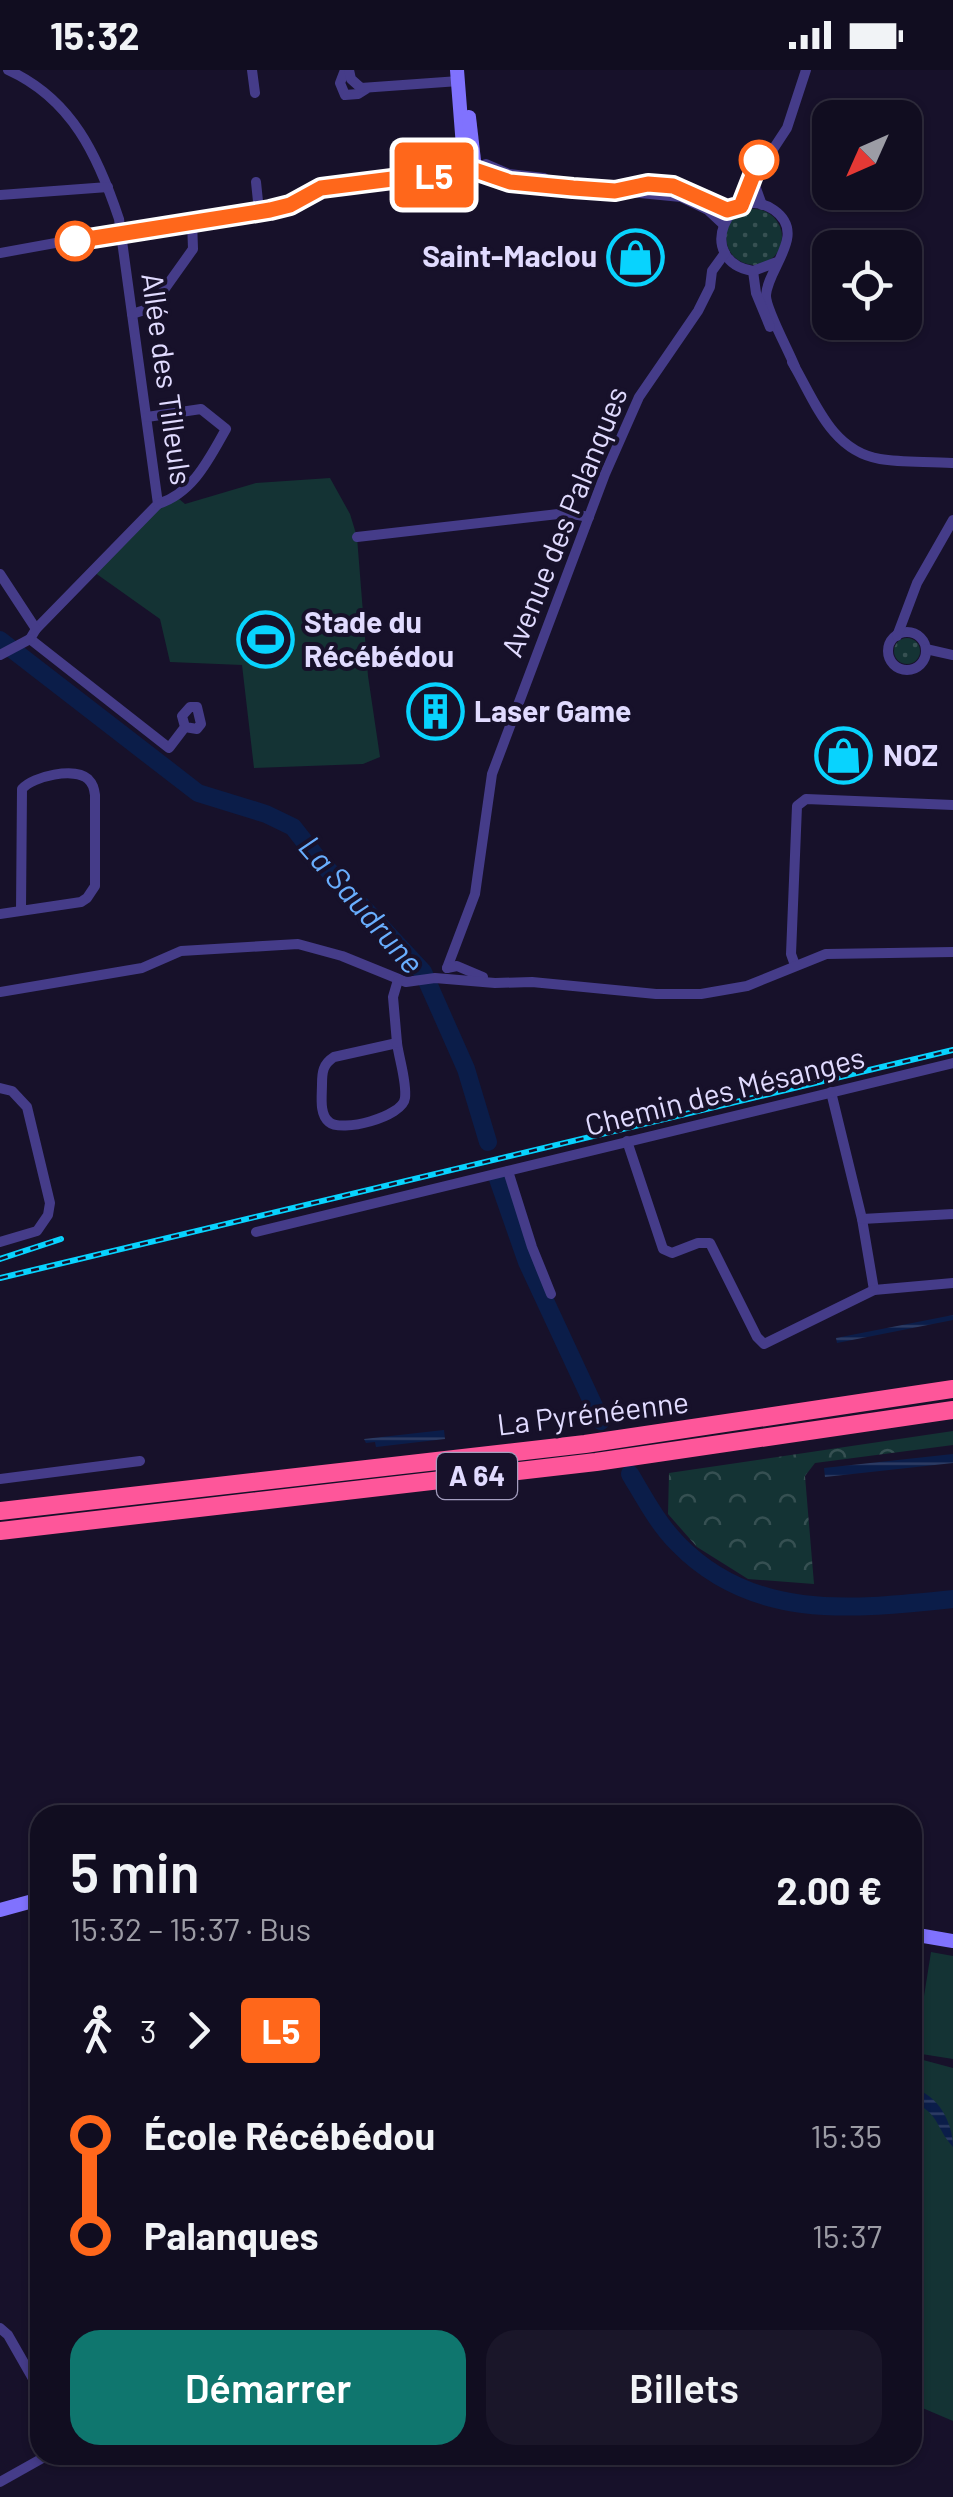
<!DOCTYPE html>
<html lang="fr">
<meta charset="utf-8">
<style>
:root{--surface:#110d20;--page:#1a1629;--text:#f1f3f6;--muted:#9c9ca5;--line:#302d3e;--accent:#0f766e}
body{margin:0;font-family:Barlow,sans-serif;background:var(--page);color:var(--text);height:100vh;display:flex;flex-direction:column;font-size:38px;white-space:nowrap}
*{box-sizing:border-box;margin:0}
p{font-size:32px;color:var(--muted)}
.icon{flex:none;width:55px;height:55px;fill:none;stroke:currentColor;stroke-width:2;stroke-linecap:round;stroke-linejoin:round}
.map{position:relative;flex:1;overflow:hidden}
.sheet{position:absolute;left:30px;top:1735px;width:892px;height:660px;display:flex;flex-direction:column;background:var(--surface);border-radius:30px;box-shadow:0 2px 8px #0004,0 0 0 2px var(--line)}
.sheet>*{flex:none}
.badge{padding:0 20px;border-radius:8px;font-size:35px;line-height:65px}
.needle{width:65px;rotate:225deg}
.fabs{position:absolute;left:812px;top:30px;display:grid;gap:20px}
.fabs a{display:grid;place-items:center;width:110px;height:110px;border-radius:20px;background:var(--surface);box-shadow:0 2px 8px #0004,0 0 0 2px var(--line);font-size:50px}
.map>.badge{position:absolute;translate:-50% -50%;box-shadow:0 0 0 5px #fff}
.legs{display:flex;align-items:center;gap:15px;height:110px;padding:0 40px;font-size:32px}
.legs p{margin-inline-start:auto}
.summary{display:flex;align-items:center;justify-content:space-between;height:170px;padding:0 40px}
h1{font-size:55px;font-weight:600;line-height:75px}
.cta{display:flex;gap:20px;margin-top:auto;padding:20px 40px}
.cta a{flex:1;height:115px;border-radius:30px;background:var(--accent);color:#fff;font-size:40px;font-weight:600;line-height:115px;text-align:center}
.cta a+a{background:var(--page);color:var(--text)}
ul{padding:0 40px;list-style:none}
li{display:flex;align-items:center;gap:35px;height:100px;font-size:38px}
li i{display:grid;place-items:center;width:15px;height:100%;margin:0 12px;background:currentColor}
li i::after{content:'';width:25px;height:25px;margin:-12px;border:8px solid;border-radius:50%;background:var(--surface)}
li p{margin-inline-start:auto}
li:first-child i{background:linear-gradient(#0000 50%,currentColor 0)}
li:last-child i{background:linear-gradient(currentColor 50%,#0000 0)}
.status{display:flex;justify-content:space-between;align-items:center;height:70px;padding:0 50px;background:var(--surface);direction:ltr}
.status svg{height:28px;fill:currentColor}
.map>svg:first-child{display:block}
.grass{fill:url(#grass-dots)}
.forest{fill:url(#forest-crowns)}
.green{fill:#143334}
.water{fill:url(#water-rules)}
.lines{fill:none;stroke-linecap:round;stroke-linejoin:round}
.river{stroke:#0b1d49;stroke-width:18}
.street{stroke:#453c89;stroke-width:10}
.secondary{stroke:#8072fe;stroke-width:14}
.highway{stroke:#fe569a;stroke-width:18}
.rail-casing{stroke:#08d3fe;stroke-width:6}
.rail{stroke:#17112a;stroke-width:2.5;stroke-dasharray:8;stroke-linecap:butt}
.line-1-casing{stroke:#fff;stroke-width:22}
.line-1{stroke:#ff671b;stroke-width:15}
.stop-1-dot{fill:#fff;stroke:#ff671b;stroke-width:5}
.labels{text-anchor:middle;stroke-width:8;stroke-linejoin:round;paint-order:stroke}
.shield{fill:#17112a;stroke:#a49ebf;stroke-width:2.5}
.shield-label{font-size:28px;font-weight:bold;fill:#e1dbff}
.poi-label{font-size:30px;font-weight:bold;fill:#e1dbff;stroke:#17112a;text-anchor:start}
.street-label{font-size:30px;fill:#e1dbff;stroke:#17112a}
.water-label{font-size:32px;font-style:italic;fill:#69aefe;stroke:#17112a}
</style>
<div class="status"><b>15:32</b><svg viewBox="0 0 49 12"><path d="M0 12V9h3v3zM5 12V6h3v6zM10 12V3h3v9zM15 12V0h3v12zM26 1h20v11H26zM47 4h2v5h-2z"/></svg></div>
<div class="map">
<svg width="953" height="2427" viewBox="0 0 953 2427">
<defs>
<pattern id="grass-dots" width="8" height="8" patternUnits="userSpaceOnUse" patternTransform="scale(2.5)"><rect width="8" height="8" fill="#143334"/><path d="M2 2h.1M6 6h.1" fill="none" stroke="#365052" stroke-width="1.8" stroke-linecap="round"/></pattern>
<pattern id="forest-crowns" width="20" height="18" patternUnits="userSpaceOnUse" patternTransform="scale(2.5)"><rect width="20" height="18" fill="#143334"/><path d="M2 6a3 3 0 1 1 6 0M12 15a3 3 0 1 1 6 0" fill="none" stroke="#365052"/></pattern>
<pattern id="water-rules" width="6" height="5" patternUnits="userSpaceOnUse" patternTransform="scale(2.5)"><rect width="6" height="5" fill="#0b1d49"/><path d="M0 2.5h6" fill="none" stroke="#2e3d64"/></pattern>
</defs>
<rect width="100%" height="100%" fill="#17112a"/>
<g class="grass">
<circle cx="754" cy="167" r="28"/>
<circle cx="907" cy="581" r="13"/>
</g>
<path class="forest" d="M953,1361V1375L815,1393L805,1406L814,1514L748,1509L697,1477L668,1444L669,1403Z"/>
<g class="green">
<path d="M330,408L350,444L357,467L368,606L380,687L363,694L254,698L242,595L170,592L160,549L91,500L158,434L178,428L185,434L256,413Z"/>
<path d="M931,1882L953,1886V1989L915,1983Z"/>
<path d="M912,1987L953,1998V2351L913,2334Z"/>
</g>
<g class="water">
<path d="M953,1245V1250L837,1273L836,1268Z"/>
<path d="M444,1360L445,1369L376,1377L375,1372L366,1373L364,1369Z"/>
<path d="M953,1384V1393L825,1407L824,1398Z"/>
<path d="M913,2018C938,2025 953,2052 953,2077C935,2057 940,2044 913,2032Z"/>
</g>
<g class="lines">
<g class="river">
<path d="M0,570L198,723L266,744L293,757L318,789L423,902L466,999L488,1072"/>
<path d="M498,1109L527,1192L601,1351"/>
<path d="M630,1404C645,1429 658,1454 678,1474C754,1552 854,1539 953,1529"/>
</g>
<g class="street">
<path d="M8,0C72,29 98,86 119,149L158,434L36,559"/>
<path d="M252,0L255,23"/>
<path d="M345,0L340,13L345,25L358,24L366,19"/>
<path d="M349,0L351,9L361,18L459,11"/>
<path d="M475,99L484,105L517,112"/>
<path d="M256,112L259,141"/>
<path d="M548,114L681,127L708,140L723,154"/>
<path d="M625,118C648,113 669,114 691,122C708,128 719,141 737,137"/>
<path d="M0,125L108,117"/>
<path d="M762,135L753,110L787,58L806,0"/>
<path d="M0,183L138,158L270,139C289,135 302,123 321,118C372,104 439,117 486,94L509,104L544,108L554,115"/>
<path d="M777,192L753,201C693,191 729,109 774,140C808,164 768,197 766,225C765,238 789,281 795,297"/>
<path d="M753,201L756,223L770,257"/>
<path d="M132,244L151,238L193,179L192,150"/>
<path d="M792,292C815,331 831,381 880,389C903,393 929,391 952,393"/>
<path d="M147,347L201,339L226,359C209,389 193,423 158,434"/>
<path d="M357,467L567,443L589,447"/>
<path d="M0,504L36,559L30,569L169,678L185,657L197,659L201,654L197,637H190L182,646L185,657"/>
<circle cx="907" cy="581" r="19"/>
<path d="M897,566L917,513L953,450"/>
<path d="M926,579L953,585"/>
<path d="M0,585L30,569"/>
<path d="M0,844L81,832L87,828L95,816V725C94,718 93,714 88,709C75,697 33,706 22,719L21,840"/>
<path d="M795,895L791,884L797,736L806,729L953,735"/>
<path d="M447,898L475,824L492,704L605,404L639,327L698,241L710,217L712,201L725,183"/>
<path d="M447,898L457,896L483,907"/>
<path d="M0,922L142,898L181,881L298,874L342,886L406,912L435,908L495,913L532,912L656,924H701L747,916L826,884L953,882"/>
<path d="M397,973C399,989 407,1012 405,1028C403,1047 341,1063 329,1052C319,1044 322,1026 322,1014C322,1002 323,994 334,987Z"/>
<path d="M397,973L393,927L398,910"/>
<path d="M0,1018L12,1021L27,1037L50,1133L48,1145L37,1161L0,1172"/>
<path d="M831,1022L862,1149L874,1220L953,1213"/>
<path d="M627,1071L663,1179L672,1183L698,1173H710L757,1267L764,1274L874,1220"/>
<path d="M508,1101L532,1177L551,1224"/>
<path d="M862,1149L953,1144"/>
<path d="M256,1162L953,993"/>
<path d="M0,1409L140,1391"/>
<path d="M0,2258L8,2265L40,2321"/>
<path d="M0,2412L48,2385"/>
</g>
<g class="secondary">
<path d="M457,0L465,102"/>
<path d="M469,47L475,99"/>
<path d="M0,1840L40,1829"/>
<path d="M912,1864L953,1871"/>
</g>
<g class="highway">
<path d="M0,1441L585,1374L953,1319"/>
<path d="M0,1461L596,1392L953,1340"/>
</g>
<defs>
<g id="rail">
<path d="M0,1189L61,1169"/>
<path d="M0,1208L953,980"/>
</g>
</defs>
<use href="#rail" class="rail-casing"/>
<use href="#rail" class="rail"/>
</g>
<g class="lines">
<defs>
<path id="line-1" d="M75,171L270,140L290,135L321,118L416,106H448L475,100L510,112L573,118L615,121L648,114L673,116L727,140L741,136L759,90"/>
</defs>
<use href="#line-1" class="line-1-casing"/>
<use href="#line-1" class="line-1"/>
</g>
<defs>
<symbol id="shop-ring" viewBox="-11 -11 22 22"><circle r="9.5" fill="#17112a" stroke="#08d3fe" stroke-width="1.5"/><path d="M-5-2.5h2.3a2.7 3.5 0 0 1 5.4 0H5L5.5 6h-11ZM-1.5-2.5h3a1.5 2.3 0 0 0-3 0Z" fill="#08d3fe"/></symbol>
<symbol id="stadium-ring" viewBox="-11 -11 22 22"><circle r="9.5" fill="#17112a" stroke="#08d3fe" stroke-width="1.5"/><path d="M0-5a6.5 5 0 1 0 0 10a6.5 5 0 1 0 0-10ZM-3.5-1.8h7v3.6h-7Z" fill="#08d3fe"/></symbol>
<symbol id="building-ring" viewBox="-11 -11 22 22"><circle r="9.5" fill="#17112a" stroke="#08d3fe" stroke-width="1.5"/><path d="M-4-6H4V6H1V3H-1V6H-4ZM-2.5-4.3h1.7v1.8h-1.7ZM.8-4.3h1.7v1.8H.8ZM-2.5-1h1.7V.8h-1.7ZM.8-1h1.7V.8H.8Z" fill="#08d3fe"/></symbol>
</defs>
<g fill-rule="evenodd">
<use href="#shop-ring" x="604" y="156" width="63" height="63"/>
<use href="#stadium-ring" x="234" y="538" width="63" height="63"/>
<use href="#building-ring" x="404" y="610" width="63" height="63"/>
<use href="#shop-ring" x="812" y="654" width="63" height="63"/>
</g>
<g class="stop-1-dot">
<circle cx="759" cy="90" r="18"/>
<circle cx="75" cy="171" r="18"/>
</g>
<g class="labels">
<rect class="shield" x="437" y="1383" width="80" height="46" rx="8"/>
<g class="shield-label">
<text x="477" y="1416">A 64</text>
</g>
<g class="poi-label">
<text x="597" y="197" text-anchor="end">Saint-Maclou</text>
<text x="304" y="563">Stade du<tspan x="304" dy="34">Récébédou</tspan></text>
<text x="474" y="652">Laser Game</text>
<text x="883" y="696">NOZ</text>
</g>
<g class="street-label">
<text transform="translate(166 309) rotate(82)" y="10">Allée des Tilleuls</text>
<text transform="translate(565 452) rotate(-68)" y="10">Avenue des Palanques</text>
<text transform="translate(725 1022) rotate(-14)" y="10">Chemin des Mésanges</text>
<text transform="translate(593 1344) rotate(-7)" y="10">La Pyrénéenne</text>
</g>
<g class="water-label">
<text transform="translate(361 835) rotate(49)" y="11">La Saudrune</text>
</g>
</g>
</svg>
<div class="fabs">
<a><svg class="needle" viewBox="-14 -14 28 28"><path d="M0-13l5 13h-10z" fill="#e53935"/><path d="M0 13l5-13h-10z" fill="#9c9ca5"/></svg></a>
<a><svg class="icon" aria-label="locate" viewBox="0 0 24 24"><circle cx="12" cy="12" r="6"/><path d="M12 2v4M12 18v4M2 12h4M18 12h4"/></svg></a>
</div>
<b class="badge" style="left:434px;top:105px;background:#ff671b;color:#fff">L5</b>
<section class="sheet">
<div class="summary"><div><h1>5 min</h1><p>15:32 – 15:37 · Bus</p></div><b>2.00 €</b></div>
<div class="legs"><svg class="icon" aria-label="walk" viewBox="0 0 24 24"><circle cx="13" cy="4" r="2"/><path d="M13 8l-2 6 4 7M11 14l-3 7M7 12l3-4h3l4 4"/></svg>3<svg class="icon" aria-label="forward" viewBox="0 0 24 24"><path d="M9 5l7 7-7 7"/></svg><b class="badge" style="background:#ff671b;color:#fff">L5</b></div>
<ul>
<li><i style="color:#ff671b"></i><b>École Récébédou</b><p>15:35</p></li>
<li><i style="color:#ff671b"></i><b>Palanques</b><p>15:37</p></li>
</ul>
<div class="cta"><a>Démarrer</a><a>Billets</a></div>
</section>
</div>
